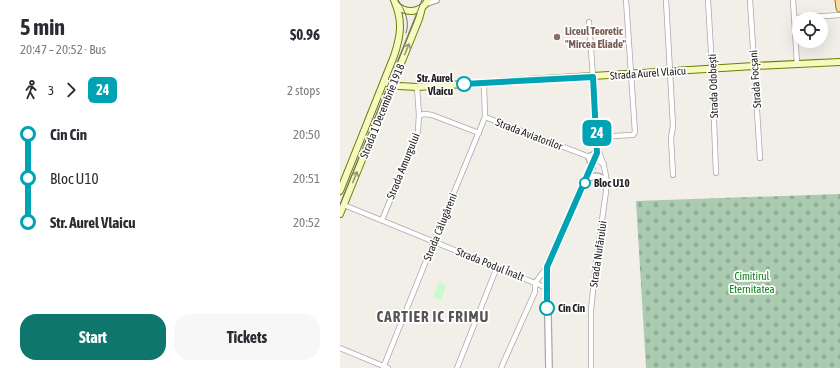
<!DOCTYPE html>
<meta charset="utf-8">
<style>
:root{--surface:#fff;--page:#f7f7f7;--text:#2b2b33;--muted:#7c7c81;--accent:#0f766e}
body{margin:0;font-family:"Asap Condensed",sans-serif;background:var(--page);color:var(--text);height:100vh;display:flex;flex-direction:column;font-size:15px;white-space:nowrap}
*{box-sizing:border-box;margin:0}
p{font-size:13px;color:var(--muted)}
.icon{flex:none;width:22px;height:22px;fill:none;stroke:currentColor;stroke-width:2;stroke-linecap:round;stroke-linejoin:round}
.map{position:relative;flex:1;overflow:hidden}
.drawer{display:flex;flex-direction:column;background:var(--surface);width:340px}
.drawer>*{flex:none}
.badge{padding:0 8px;border-radius:6px;font-size:14px;line-height:26px}
.buttons{position:absolute;left:452px;top:12px;display:grid;gap:8px}
.buttons a{display:grid;place-items:center;width:36px;height:36px;border-radius:50%;background:var(--surface);box-shadow:0 4px 16px #0002;font-size:20px}
.map>.badge{position:absolute;translate:-50% -50%;box-shadow:0 0 0 2px #fff}
.legs{display:flex;align-items:center;gap:6px;height:44px;padding:0 20px;font-size:13px}
.legs p{margin-inline-start:auto}
.summary{display:flex;align-items:center;justify-content:space-between;height:68px;padding:0 20px}
h1{font-size:22px;font-weight:700;line-height:30px}
.button{display:flex;gap:8px;margin-top:auto;padding:8px 20px}
.button a{flex:1;height:46px;border-radius:16px;background:var(--accent);color:#fff;font-size:16px;font-weight:700;line-height:46px;text-align:center}
.button a+a{background:var(--page);color:var(--text)}
ul{padding:0 20px;list-style:none}
li{display:flex;align-items:center;gap:14px;height:44px;font-size:15px}
li i{display:grid;place-items:center;width:6px;height:100%;margin:0 5px;background:currentColor}
li i::after{content:'';width:10px;height:10px;margin:-5px;border:3px solid;border-radius:50%;background:var(--surface)}
li p{margin-inline-start:auto}
li:first-child i{background:linear-gradient(#0000 50%,currentColor 0)}
li:last-child i{background:linear-gradient(currentColor 50%,#0000 0)}
main{display:flex;flex:1;min-height:0}
.map>svg:first-child{display:block}
.cemetery{fill:url(#cemetery-stones)}
.park{fill:#c8facc}
.lines{fill:none;stroke-linecap:round;stroke-linejoin:round}
.stream{stroke:#aad3df;stroke-width:1}
.minor-casing{stroke:#a9a9a9;stroke-width:6}
.tertiary-casing{stroke:#a9a9a9;stroke-width:8}
.secondary-casing{stroke:#707d05;stroke-width:8}
.primary-casing{stroke:#a06b00;stroke-width:9}
.minor{stroke:#fff;stroke-width:4.5}
.tertiary{stroke:#fff;stroke-width:5.5}
.secondary{stroke:#f7fabf;stroke-width:6}
.primary{stroke:#fcd6a4;stroke-width:7}
.tram{stroke:#707070;stroke-width:1}
.oneway{stroke:#979978}
.line-1-casing{stroke:#fff;stroke-width:9}
.line-1{stroke:#00a3b4;stroke-width:6}
.education-dot{fill:#8d6e63;stroke:#fff;stroke-width:1.5}
.stop-1-dot{fill:#fff;stroke:#00a3b4;stroke-width:2}
.labels{text-anchor:middle;stroke-width:3.5;stroke-linejoin:round;paint-order:stroke}
.education-label{font-size:11px;font-weight:bold;fill:#785e54;stroke:#fff;text-anchor:start}
.street-label{font-size:11px;fill:#222;stroke:#fff}
.stop-label{font-size:11px;font-weight:bold;fill:#222;stroke:#fff;text-anchor:start}
.park-label{font-size:11px;fill:#0c8416;stroke:#fff}
.district-label{font-size:15px;font-weight:bold;letter-spacing:1px;fill:#555;stroke:#fff}
</style>
<main>
<section class="drawer">
<div class="summary"><div><h1>5 min</h1><p>20:47 – 20:52 · Bus</p></div><b>$0.96</b></div>
<div class="legs"><svg class="icon" aria-label="walk" viewBox="0 0 24 24"><circle cx="13" cy="4" r="2"/><path d="M13 8l-2 6 4 7M11 14l-3 7M7 12l3-4h3l4 4"/></svg>3<svg class="icon" aria-label="forward" viewBox="0 0 24 24"><path d="M9 5l7 7-7 7"/></svg><b class="badge" style="background:#00a3b4;color:#fff">24</b><p>2 stops</p></div>
<ul>
<li><i style="color:#00a3b4"></i><b>Cin Cin</b><p>20:50</p></li>
<li><i style="color:#00a3b4"></i><span>Bloc U10</span><p>20:51</p></li>
<li><i style="color:#00a3b4"></i><b>Str. Aurel Vlaicu</b><p>20:52</p></li>
</ul>
<div class="button"><a>Start</a><a>Tickets</a></div>
</section>
<div class="map">
<svg width="500" height="368" viewBox="0 0 500 368">
<defs>
<pattern id="cemetery-stones" width="16" height="16" patternUnits="userSpaceOnUse"><rect width="16" height="16" fill="#aacbaf"/><path d="M2 7V4a2 2 0 0 1 4 0v3zM10 15v-3a2 2 0 0 1 4 0v3z" fill="#92ae96"/></pattern>
</defs>
<rect width="100%" height="100%" fill="#f2efe9"/>
<path class="cemetery" d="M500,194V368H306L296,201Z"/>
<path class="park" d="M99,282L106,286L101,301L93,297Z"/>
<g class="lines">
<path class="stream" d="M375,72V87"/>
<defs>
<g id="minor">
<path d="M326,0L333,126L331,138L333,175"/>
<path d="M368,0L372,69L376,173"/>
<path d="M410,0L420,158"/>
<path d="M453,0L457,64"/>
<path d="M454,18L500,15"/>
<path d="M249,22L253,77"/>
<path d="M79,115L85,114L92,115L139,133"/>
<path d="M145,117L255,159L264,164"/>
<path d="M257,137L291,135H293L295,132L286,0"/>
<path d="M4,205L195,283L207,288"/>
<path d="M42,220L73,145L78,131L79,115L77,87"/>
<path d="M0,348L48,368"/>
<path d="M43,368L94,241L145,117L144,83"/>
<path d="M117,368L157,267"/>
<path d="M161,368L195,292V283L207,267"/>
<path d="M251,368V310L255,271L267,184C266,172 263,161 258,150"/>
</g>
<g id="tertiary">
<path d="M87,3L96,0"/>
<path d="M252,167L251,163L249,157L255,154L257,152"/>
<path d="M247,179C255,174 263,176 267,184"/>
<path d="M209,368L207,267L257,153L253,77"/>
</g>
<g id="secondary">
<path d="M56,5C67,14 81,13 88,0"/>
<path d="M44,82L59,86L77,87L414,66L500,62"/>
<path d="M0,191L54,56C61,35 63,21 54,0"/>
<path d="M0,214L79,19L82,8"/>
</g>
<path id="primary" d="M499,0L500,8"/>
</defs>
<use href="#minor" class="minor-casing"/>
<use href="#tertiary" class="tertiary-casing"/>
<use href="#secondary" class="secondary-casing"/>
<use href="#primary" class="primary-casing"/>
<use href="#minor" class="minor"/>
<use href="#tertiary" class="tertiary"/>
<use href="#secondary" class="secondary"/>
<use href="#primary" class="primary"/>
<g class="tram">
<path d="M58,0C65,10 70,22 66,33"/>
<path d="M0,205L82,0"/>
</g>
</g>
<defs><path id="oneway-shaft" d="M-6 0H5M1.5-3L5.5 0L1.5 3" fill="none" stroke-width="1.6" stroke-linecap="round" stroke-linejoin="round"/></defs>
<g class="oneway">
<use href="#oneway-shaft" transform="translate(67 49) rotate(-68)"/>
<use href="#oneway-shaft" transform="translate(15 177) rotate(-68)"/>
</g>
<g class="lines">
<defs>
<path id="line-1" d="M124,84L253,77L257,153L207,267V308"/>
</defs>
<use href="#line-1" class="line-1-casing"/>
<use href="#line-1" class="line-1"/>
</g>
<circle class="education-dot" cx="217" cy="37" r="4"/>
<g class="stop-1-dot">
<circle cx="124" cy="84" r="7"/>
<circle cx="245" cy="183" r="5"/>
<circle cx="207" cy="308" r="7"/>
</g>
<g class="labels">
<g class="education-label">
<text x="225" y="35">Liceul Teoretic<tspan x="225" dy="13">"Mircea Eliade"</tspan></text>
</g>
<g class="street-label">
<text transform="translate(308 73) rotate(-4)" y="4">Strada Aurel Vlaicu</text>
<text transform="translate(415 79) rotate(-94)" y="4">Strada Focșani</text>
<text transform="translate(373 86) rotate(-92)" y="4">Strada Odobești</text>
<text transform="translate(42 111) rotate(-68)" y="4">Strada 1 Decembrie 1918</text>
<text transform="translate(189 134) rotate(21)" y="4">Strada Aviatorilor</text>
<text transform="translate(63 166) rotate(-68)" y="4">Strada Amurgului</text>
<text transform="translate(100 227) rotate(-68)" y="4">Strada Călugăreni</text>
<text transform="translate(258 254) rotate(-82)" y="4">Strada Nufărului</text>
<text transform="translate(150 264) rotate(22)" y="4">Strada Podul Înalt</text>
</g>
<g class="stop-label">
<text x="113" y="82" text-anchor="end">Str. Aurel<tspan x="113" dy="13">Vlaicu</tspan></text>
<text x="254" y="187">Bloc U10</text>
<text x="218" y="312">Cin Cin</text>
</g>
<g class="park-label">
<text x="412" y="280">Cimitirul<tspan x="412" dy="13">Eternitatea</tspan></text>
</g>
<g class="district-label">
<text x="93" y="322">CARTIER IC FRIMU</text>
</g>
</g>
</svg>
<div class="buttons">
<a><svg class="icon" aria-label="locate" viewBox="0 0 24 24"><circle cx="12" cy="12" r="6"/><path d="M12 2v4M12 18v4M2 12h4M18 12h4"/></svg></a>
</div>
<b class="badge" style="left:257px;top:133px;background:#00a3b4;color:#fff">24</b>
</div>
</main>
